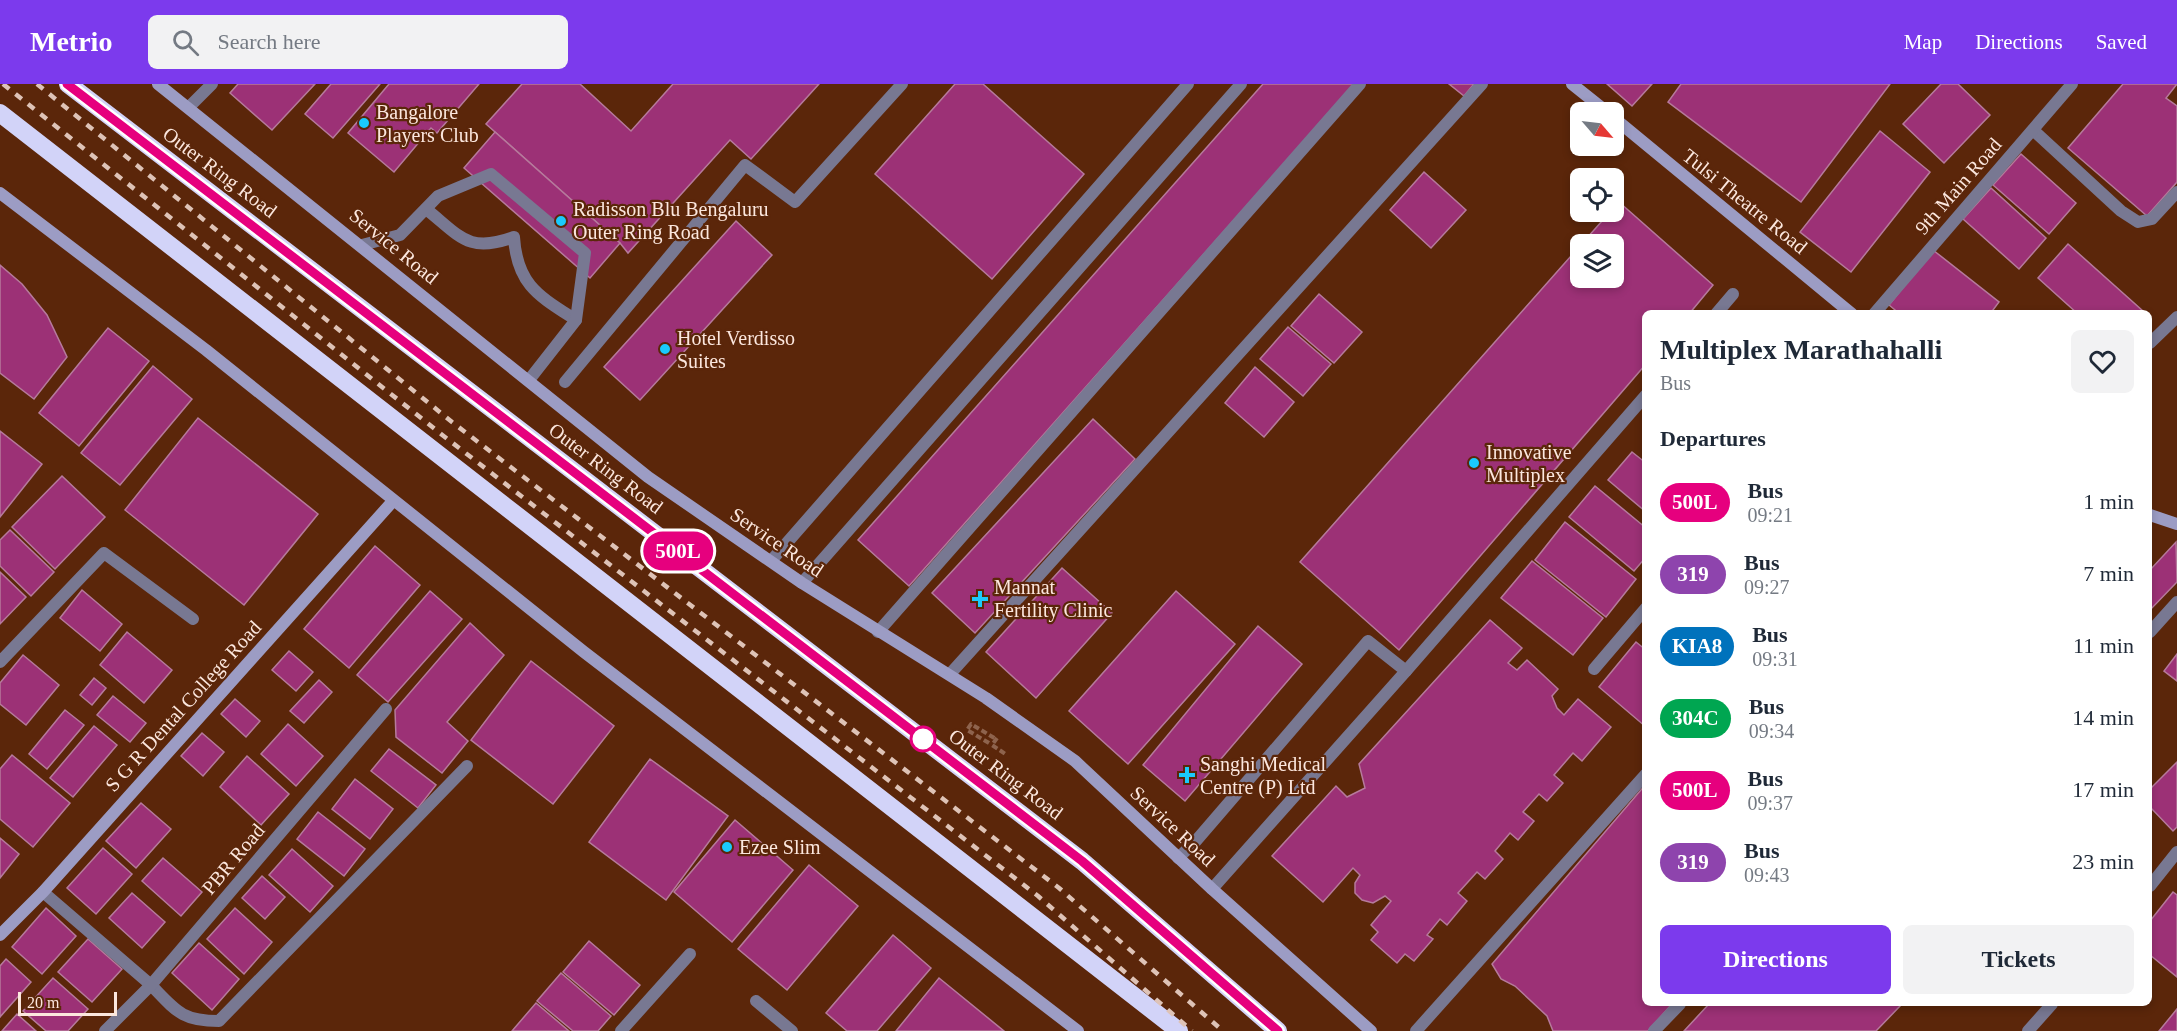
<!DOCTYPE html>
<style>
:root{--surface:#fff;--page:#f2f2f3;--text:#1f2937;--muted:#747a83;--accent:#7c3aed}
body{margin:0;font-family:Georgia,serif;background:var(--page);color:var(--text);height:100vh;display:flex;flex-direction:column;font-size:22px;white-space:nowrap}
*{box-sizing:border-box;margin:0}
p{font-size:20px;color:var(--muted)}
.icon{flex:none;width:33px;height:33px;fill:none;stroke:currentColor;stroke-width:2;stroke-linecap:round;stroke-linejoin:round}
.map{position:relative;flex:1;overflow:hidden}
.sheet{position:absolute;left:1642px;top:226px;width:510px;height:696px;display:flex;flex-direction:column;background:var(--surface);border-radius:9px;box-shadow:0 3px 9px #0003}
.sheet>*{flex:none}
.badge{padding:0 12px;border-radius:20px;font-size:21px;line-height:39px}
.needle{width:39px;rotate:118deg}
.controls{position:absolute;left:1570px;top:18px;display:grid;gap:12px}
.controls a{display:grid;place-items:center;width:54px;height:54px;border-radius:9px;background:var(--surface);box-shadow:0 3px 9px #0003;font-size:30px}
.scale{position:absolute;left:18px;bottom:15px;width:99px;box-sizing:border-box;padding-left:6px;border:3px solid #fce7de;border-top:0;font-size:16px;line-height:21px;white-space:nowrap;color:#fce7de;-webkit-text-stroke:4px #5b260a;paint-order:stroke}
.map>.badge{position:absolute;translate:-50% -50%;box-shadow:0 0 0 3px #fff}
h2{padding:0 18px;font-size:22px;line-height:54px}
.round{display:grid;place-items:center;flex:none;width:63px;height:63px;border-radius:9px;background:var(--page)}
.overview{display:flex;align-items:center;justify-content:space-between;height:102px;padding:0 18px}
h1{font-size:28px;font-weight:600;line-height:45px}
.cta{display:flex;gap:12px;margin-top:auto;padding:12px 18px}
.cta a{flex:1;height:69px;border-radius:9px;background:var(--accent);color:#fff;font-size:24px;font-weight:600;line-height:69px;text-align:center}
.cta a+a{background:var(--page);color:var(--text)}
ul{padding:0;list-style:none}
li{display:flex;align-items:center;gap:18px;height:72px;padding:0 18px}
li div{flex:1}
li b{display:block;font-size:22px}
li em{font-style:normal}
li .badge{min-width:66px;font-weight:700;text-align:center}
header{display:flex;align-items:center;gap:36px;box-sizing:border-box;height:84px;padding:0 30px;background:var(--accent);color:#fff}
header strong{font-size:28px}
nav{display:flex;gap:33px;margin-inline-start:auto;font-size:21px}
.search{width:420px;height:54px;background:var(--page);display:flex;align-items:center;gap:15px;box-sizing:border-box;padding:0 21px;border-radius:9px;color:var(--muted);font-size:22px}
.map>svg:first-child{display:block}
.building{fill:#9c3176;stroke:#b67a9c;stroke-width:1.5;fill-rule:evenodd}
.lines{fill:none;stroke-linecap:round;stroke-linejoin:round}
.path{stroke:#8e634d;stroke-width:4;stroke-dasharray:6 3;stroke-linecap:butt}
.lane{stroke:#787892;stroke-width:12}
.street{stroke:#787892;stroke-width:12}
.secondary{stroke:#9c9cc4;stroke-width:12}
.highway{stroke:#d2d3f8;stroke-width:18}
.rail{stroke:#dec3b7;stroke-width:4.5;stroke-dasharray:8 8;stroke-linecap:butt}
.line-casing{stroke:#fff;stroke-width:14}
.line{stroke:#e6007e;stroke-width:9}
.poi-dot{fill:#1acafc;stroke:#5b260a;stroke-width:2}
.stop-dot{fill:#fff;stroke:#e6007e;stroke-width:3}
.labels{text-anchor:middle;stroke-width:4.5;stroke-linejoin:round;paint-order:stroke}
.poi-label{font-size:20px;fill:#fce7de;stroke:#5b260a;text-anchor:start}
.street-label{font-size:20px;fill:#fce7de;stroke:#5b260a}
</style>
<header>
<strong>Metrio</strong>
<div class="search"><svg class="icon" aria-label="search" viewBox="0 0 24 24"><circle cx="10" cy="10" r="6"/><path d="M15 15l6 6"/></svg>Search here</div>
<nav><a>Map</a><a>Directions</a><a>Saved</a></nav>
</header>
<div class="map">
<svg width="2177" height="947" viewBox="0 0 2177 947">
<rect width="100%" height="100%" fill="#5b260a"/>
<g class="building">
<path d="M238,0H315L272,46L230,9Z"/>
<path d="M331,0H380L333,54L305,30Z"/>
<path d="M389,0H479L437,49L431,44L394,88L348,49Z"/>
<path d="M522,0H580L631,47L673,0H819L751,75L730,56L628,169L620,159L486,40Z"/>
<path d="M955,0H983L1084,90L992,195L875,90Z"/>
<path d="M1263,0H1355L909,502L858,456Z"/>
<path d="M1449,0H1474L1464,12Z"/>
<path d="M1607,0H1652L1632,22Z"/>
<path d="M1681,0H1890L1801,118L1668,18Z"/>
<path d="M1941,0H1958L1990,31L1944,79L1903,40Z"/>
<path d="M2123,0H2177L2166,14L2177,22V98L2147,132L2068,64Z"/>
<path d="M1880,47L1930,88L1851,188L1800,148Z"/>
<path d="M495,48L620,159L590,194L464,84Z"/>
<path d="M2021,70L2076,119L2049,150L1993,101Z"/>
<path d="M1424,88L1466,126L1431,164L1390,126Z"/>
<path d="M1991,104L2046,154L2019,185L1963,135Z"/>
<path d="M1619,118L1713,201L1689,230H1646V280L1399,566L1300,478L1610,128H1614ZM1581,160H1614V194H1581Z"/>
<path d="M736,137L772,171L640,316L604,283Z"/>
<path d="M2068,160L2143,227L2140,230H2078L2038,194Z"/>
<path d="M1933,166L1999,218L1990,230H1900L1889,221Z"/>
<path d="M0,181L22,200L47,231L67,273L34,315L0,289Z"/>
<path d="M1319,210L1362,248L1334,279L1291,242Z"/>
<path d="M1288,243L1331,280L1303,312L1260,275Z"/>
<path d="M108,244L149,277L79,362L39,329Z"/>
<path d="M153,282L192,315L120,401L81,369Z"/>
<path d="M1255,283L1294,318L1264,353L1225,319Z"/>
<path d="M198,334L318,430L244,521L125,426Z"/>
<path d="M1093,335L1135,375L975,549L932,509Z"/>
<path d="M0,347L42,380L0,433Z"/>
<path d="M1632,368L1646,379V428L1608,396Z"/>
<path d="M62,392L105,433L55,485L12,443Z"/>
<path d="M1595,402L1646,444V473L1634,487L1569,433Z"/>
<path d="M1565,438L1636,495L1606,533L1535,476Z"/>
<path d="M10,446L54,488L31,512L0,482V456Z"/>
<path d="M2176,458L2177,498L2150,526V486Z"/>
<path d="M375,462L420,501L349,584L304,545Z"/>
<path d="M1532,477L1603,534L1573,571L1501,514Z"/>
<path d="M1062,484L1112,529L1036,614L986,568Z"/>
<path d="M0,488L26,513L0,540Z"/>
<path d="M82,506L122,540L100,567L60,534Z"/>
<path d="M430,507L462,535L388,618L357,591Z"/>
<path d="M1176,507L1235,560L1128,680L1069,627Z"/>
<path d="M1490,536L1522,564L1508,579L1517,586L1527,576L1558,605L1552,612L1557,624L1564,631L1578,615L1611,643L1582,677L1573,669L1554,691L1563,699L1547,717L1539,710L1523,728L1534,737L1518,756L1510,749L1495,767L1503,775L1485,795L1477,788L1458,809L1467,817L1447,841L1440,835L1427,851L1433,855L1414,877L1405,870L1397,879L1371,856L1378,848L1371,841L1391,817L1385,812L1373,819L1362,816L1355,809V799L1360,791L1353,784L1323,818L1272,772L1336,702L1347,713L1365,704L1359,680Z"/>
<path d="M470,539L504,571L447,638L468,657L442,689L396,653L395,626Z"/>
<path d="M1258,542L1302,580L1185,717L1143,681Z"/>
<path d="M127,548L172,586L144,619L100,581Z"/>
<path d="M1636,558L1646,566V643L1599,603Z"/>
<path d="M289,567L313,588L296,607L272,586Z"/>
<path d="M2177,570V597L2164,587Z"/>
<path d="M23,571L59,601L26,641L0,620V599Z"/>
<path d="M531,577L614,642L553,720L471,656Z"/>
<path d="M94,594L106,604L92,621L80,611Z"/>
<path d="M319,596L332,608L304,639L290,627Z"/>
<path d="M113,612L146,639L130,658L97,631Z"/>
<path d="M235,615L260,637L246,653L221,630Z"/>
<path d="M65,626L84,641L47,685L29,670Z"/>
<path d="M288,640L323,672L296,702L261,670Z"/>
<path d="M94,642L117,661L73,713L50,694Z"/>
<path d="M202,649L224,668L203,692L181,672Z"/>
<path d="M389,665L436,701L418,724L371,687Z"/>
<path d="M12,671L70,719L33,763L0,735V685Z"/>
<path d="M247,672L289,710L261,741L220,703Z"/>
<path d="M650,675L728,732L666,816L589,758Z"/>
<path d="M2177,678V743L2173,747L2150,723V705Z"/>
<path d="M355,695L393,725L370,755L332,725Z"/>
<path d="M1646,700V920H1672L1648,947H1553L1547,932L1515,902L1501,895L1492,880Z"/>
<path d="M141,719L171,745L136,784L106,757Z"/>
<path d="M318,728L365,765L344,792L297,755Z"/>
<path d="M735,736L793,786L732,858L674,808Z"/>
<path d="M0,754L19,770L0,794Z"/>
<path d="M103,764L132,790L96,830L67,804Z"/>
<path d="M292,765L333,802L310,828L269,791Z"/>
<path d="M163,774L202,808L181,832L142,797Z"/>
<path d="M809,781L858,822L787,906L738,865Z"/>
<path d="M262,792L285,813L265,835L242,814Z"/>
<path d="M2173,808L2177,811V893L2150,871V837Z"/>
<path d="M132,809L165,838L142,864L109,834Z"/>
<path d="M46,824L76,852L42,890L12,863Z"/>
<path d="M235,824L272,858L244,890L207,855Z"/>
<path d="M893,851L931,884L877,947H847L826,929Z"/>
<path d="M88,855L122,885L92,918L58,888Z"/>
<path d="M589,857L640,901L614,931L563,888Z"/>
<path d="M199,859L239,895L212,926L172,889Z"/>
<path d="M6,875L31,898L0,933V882Z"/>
<path d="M561,889L611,932L598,947H573L537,917Z"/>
<path d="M53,894L88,925L68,947H46L23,927Z"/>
<path d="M939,894L1004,947H896Z"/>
<path d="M536,919L569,947H512Z"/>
<path d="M1709,920H1902L1876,947H1684Z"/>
<path d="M2177,925V947H2159Z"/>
<path d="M17,930L36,947H2Z"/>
</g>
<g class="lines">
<g class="path">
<path d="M997,654L992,661L1007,671"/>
<path d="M989,659L967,646L971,640L996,655"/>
</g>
<g class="lane">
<path d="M426,125C460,152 468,170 514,153C517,201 539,212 576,236"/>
<path d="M362,161L400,151L438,112L491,90L585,169L576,236L529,296"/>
<path d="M1716,230L1733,210"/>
<path d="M565,298L745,81L795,118L902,0"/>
<path d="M771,477L1188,0"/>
<path d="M802,499L1241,0"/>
<path d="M878,548L1360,0"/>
<path d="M2150,548L2177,518"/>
<path d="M1406,587L1646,311"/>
<path d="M1178,774L1195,758L1368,557L1406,587L1212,805"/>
<path d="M151,901C176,927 182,937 219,937L467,682"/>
<path d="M756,917L792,947"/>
<path d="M1416,947L1646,690"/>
<path d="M1654,947L1680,920"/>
</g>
<g class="street">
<path d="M189,23L212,0"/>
<path d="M2033,46L2121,127L2138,138L2152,135L2177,108"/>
<path d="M1874,230L2072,0"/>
<path d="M2150,259L2177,233"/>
<path d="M0,578L104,469L193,535"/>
<path d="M1594,585L1646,524"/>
<path d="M950,590L1482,0"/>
<path d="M2150,802L2177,768"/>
<path d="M43,808L151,901"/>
<path d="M105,947L151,901L386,625"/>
<path d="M621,947L690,870"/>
<path d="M2028,947L2052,920"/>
</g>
<g class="secondary">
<path d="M158,0L648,393L802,499L986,614L1075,677L1212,805L1371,947"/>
<path d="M1572,0L1607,28"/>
<path d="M1614,34L1852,230"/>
<path d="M0,109L206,266L584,568L1078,947"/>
<path d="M2150,431L2177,440"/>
<path d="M0,851L43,808L393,417"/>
</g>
<g class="highway">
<path d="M68,0L1082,777L1278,947"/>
<path d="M0,29L1179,947"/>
</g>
<g class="rail">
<path d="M3,0L441,350L1038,812L1192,947"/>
<path d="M37,0L452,338L1059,804L1223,947"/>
</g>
</g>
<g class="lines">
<defs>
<path id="line" d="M67,0L1082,777L1278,947"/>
</defs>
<use href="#line" class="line-casing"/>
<use href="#line" class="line"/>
</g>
<g class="poi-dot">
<circle cx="364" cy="39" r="6"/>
<circle cx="561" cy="137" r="6"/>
<circle cx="665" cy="265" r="6"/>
<circle cx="1474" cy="379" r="6"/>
<path d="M977 506h6v6h6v6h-6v6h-6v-6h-6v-6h6z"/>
<path d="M1184 682h6v6h6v6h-6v6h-6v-6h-6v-6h6z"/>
<circle cx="727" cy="763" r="6"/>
</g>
<circle class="stop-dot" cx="923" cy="655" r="12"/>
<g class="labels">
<g class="poi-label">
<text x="376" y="35">Bangalore<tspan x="376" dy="23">Players Club</tspan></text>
<text x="573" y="132">Radisson Blu Bengaluru<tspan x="573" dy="23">Outer Ring Road</tspan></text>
<text x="677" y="261">Hotel Verdisso<tspan x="677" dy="23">Suites</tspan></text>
<text x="1486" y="375">Innovative<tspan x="1486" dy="23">Multiplex</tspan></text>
<text x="994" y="510">Mannat<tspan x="994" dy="23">Fertility Clinic</tspan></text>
<text x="1200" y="687">Sanghi Medical<tspan x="1200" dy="23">Centre (P) Ltd</tspan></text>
<text x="739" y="770">Ezee Slim</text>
</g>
<g class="street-label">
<text transform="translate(220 88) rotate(37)" y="7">Outer Ring Road</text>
<text transform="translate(1958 102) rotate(-49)" y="7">9th Main Road</text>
<text transform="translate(1745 117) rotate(39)" y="7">Tulsi Theatre Road</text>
<text transform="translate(394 162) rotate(39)" y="7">Service Road</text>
<text transform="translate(606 384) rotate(37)" y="7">Outer Ring Road</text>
<text transform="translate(777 458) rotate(34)" y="7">Service Road</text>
<text transform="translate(183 622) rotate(-48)" y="7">S G R Dental College Road</text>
<text transform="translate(1006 690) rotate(37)" y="7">Outer Ring Road</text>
<text transform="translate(1173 742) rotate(43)" y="7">Service Road</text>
<text transform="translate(233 775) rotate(-50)" y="7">PBR Road</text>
</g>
</g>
</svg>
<div class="controls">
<a><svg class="needle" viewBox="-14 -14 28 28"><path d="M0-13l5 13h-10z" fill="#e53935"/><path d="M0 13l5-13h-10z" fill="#747a83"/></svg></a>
<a><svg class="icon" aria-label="locate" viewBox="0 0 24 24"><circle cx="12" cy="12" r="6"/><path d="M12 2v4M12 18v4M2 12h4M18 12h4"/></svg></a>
<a><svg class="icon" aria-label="layers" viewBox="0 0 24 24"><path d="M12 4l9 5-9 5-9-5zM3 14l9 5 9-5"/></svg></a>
</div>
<div class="scale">20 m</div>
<b class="badge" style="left:678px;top:467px;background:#e6007e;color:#fff">500L</b>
<section class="sheet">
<div class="overview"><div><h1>Multiplex Marathahalli</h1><p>Bus</p></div><a class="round"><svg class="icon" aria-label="heart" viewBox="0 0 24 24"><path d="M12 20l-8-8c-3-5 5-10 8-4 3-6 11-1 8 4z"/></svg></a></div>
<h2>Departures</h2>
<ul>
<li><span class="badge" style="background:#e6007e;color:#fff">500L</span><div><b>Bus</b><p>09:21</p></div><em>1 min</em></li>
<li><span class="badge" style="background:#8e44ad;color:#fff">319</span><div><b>Bus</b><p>09:27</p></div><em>7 min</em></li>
<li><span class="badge" style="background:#0072bc;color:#fff">KIA8</span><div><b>Bus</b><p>09:31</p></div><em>11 min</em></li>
<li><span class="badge" style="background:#00a651;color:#fff">304C</span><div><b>Bus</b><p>09:34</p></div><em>14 min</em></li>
<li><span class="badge" style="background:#e6007e;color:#fff">500L</span><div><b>Bus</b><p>09:37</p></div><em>17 min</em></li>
<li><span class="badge" style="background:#8e44ad;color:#fff">319</span><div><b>Bus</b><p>09:43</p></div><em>23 min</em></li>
</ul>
<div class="cta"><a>Directions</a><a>Tickets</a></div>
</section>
</div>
